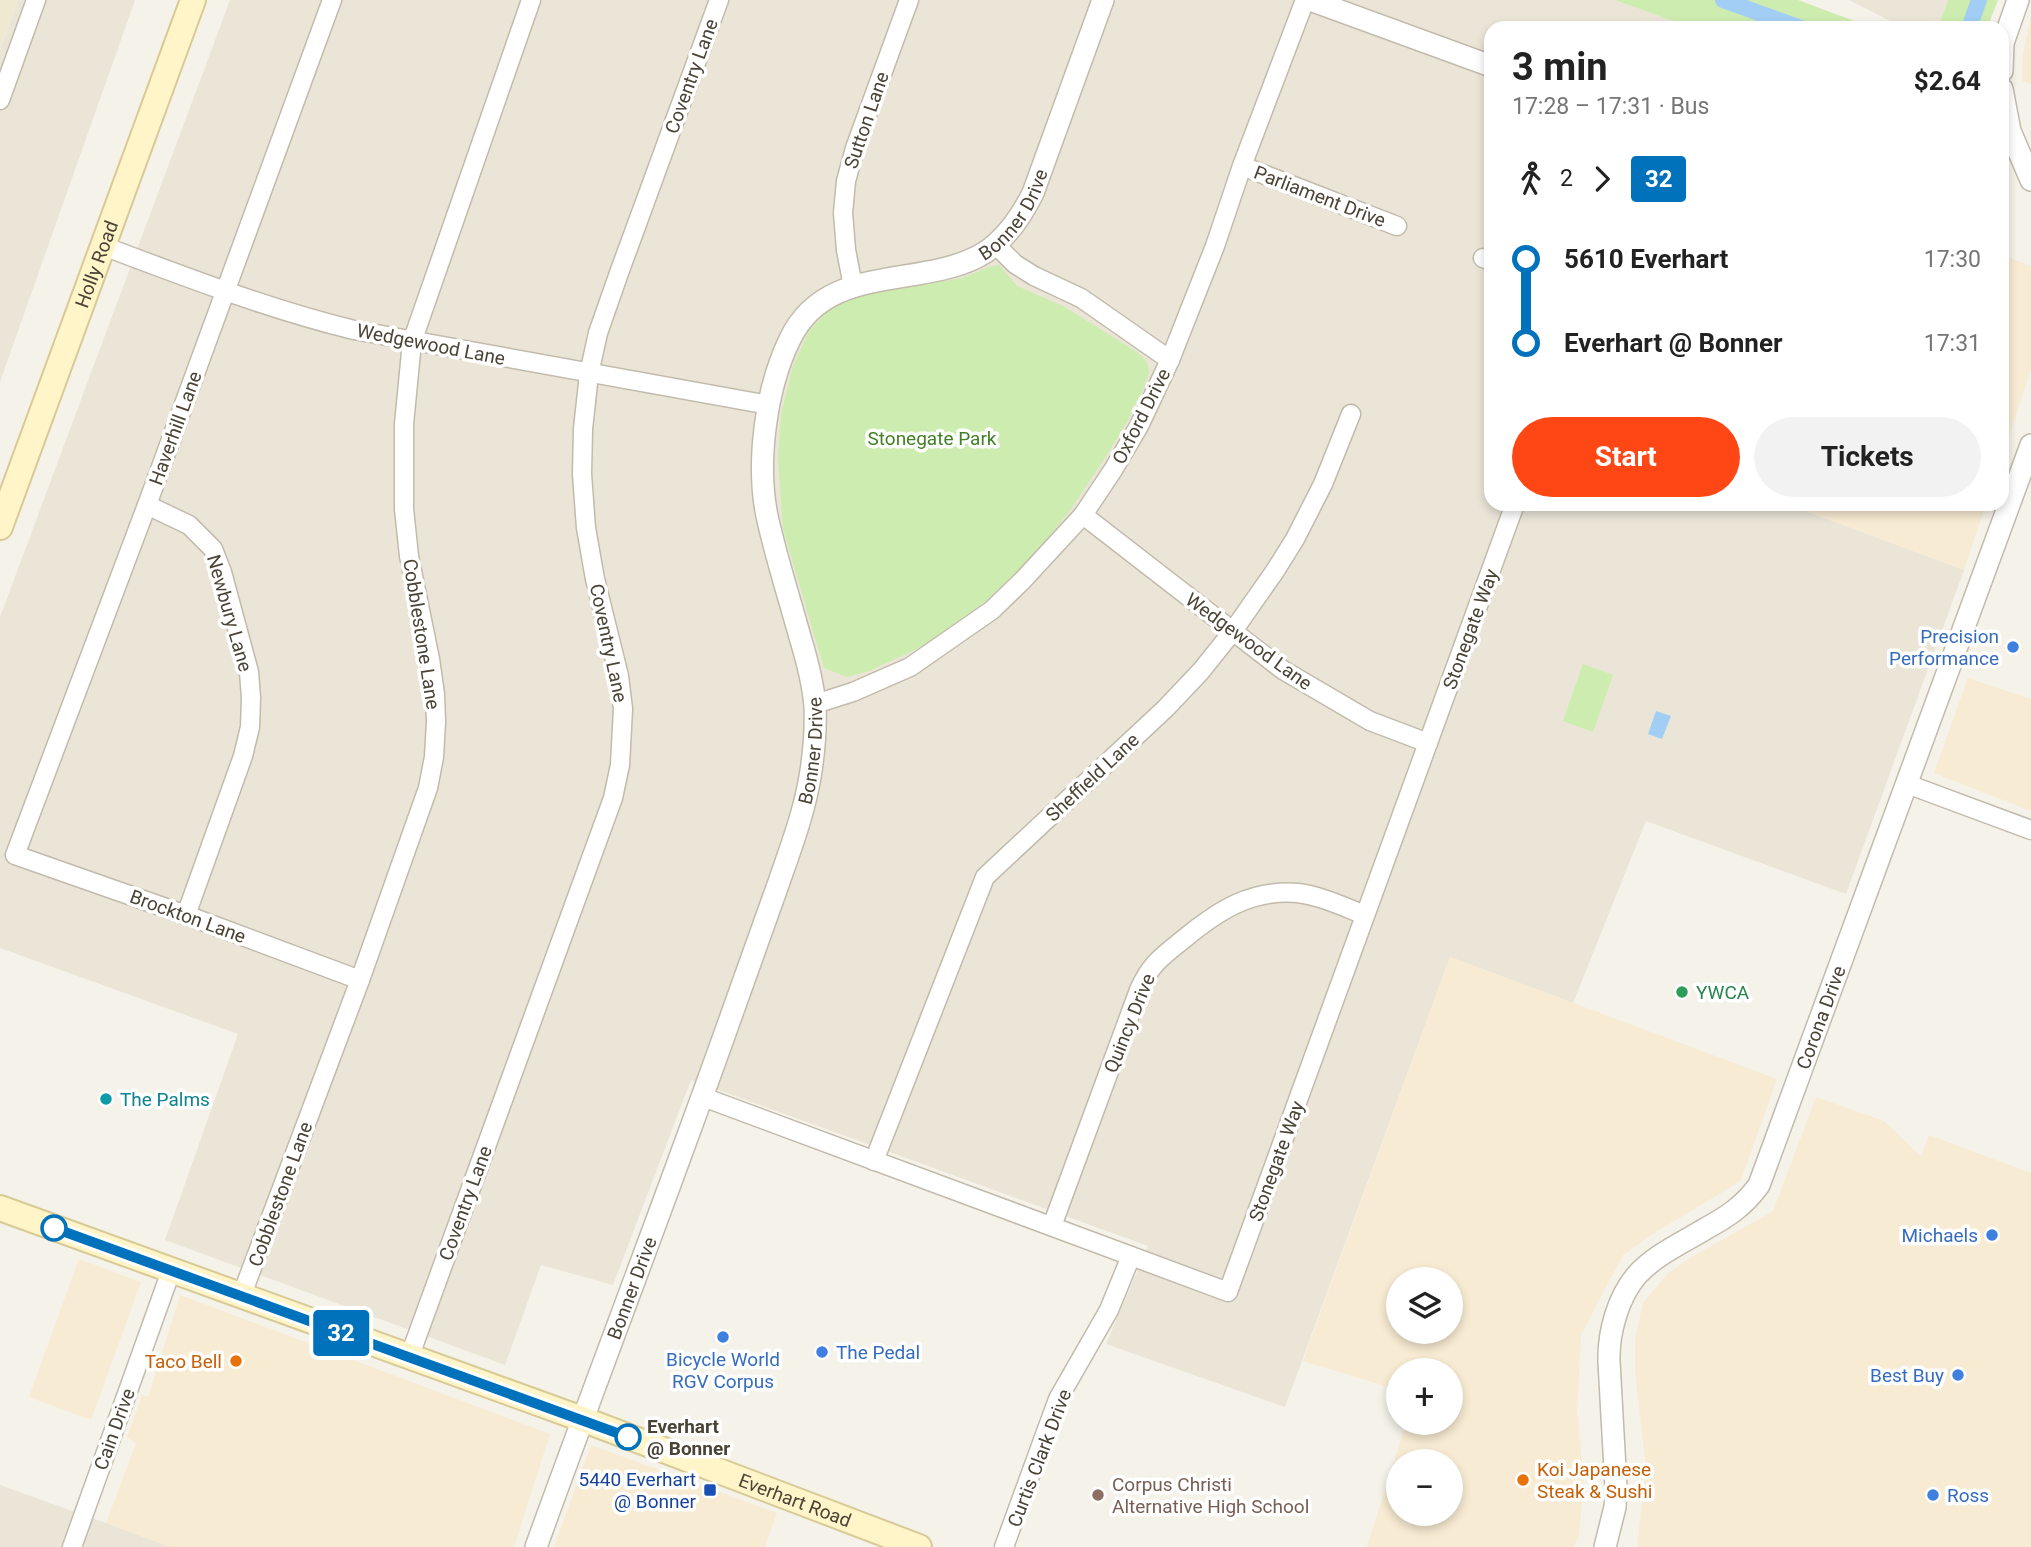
<!DOCTYPE html>
<meta charset="utf-8">
<style>
:root{--surface:#fff;--page:#f2f2f2;--text:#222;--muted:#767676;--accent:#ff4716}
body{margin:0;font-family:Roboto,sans-serif;background:var(--page);color:var(--text);height:100vh;display:flex;flex-direction:column;font-size:26px;white-space:nowrap}
*{box-sizing:border-box;margin:0}
p{font-size:23px;color:var(--muted)}
.icon{flex:none;width:38px;height:38px;fill:none;stroke:currentColor;stroke-width:2;stroke-linecap:round;stroke-linejoin:round}
.map{position:relative;flex:1;overflow:hidden}
.details{position:absolute;left:1484px;top:21px;width:525px;height:490px;display:flex;flex-direction:column;background:var(--surface);border-radius:21px;box-shadow:0 4px 10px #0003}
.details>*{flex:none}
.badge{padding:0 14px;border-radius:5px;font-size:24px;line-height:46px}
.controls{position:absolute;left:1386px;top:1267px;display:grid;gap:14px}
.controls a{display:grid;place-items:center;width:77px;height:77px;border-radius:50%;background:var(--surface);box-shadow:0 4px 10px #0003;font-size:35px}
.map>.badge{position:absolute;translate:-50% -50%;box-shadow:0 0 0 4px #fff}
.legs{display:flex;align-items:center;gap:10px;height:77px;padding:0 28px;font-size:23px}
.legs p{margin-inline-start:auto}
.head{display:flex;align-items:center;justify-content:space-between;height:119px;padding:0 28px}
h1{font-size:38px;font-weight:700;line-height:52px}
.primary-button{display:flex;gap:14px;margin-top:auto;padding:14px 28px}
.primary-button a{flex:1;height:80px;border-radius:42px;background:var(--accent);color:#fff;font-size:28px;font-weight:700;line-height:80px;text-align:center}
.primary-button a+a{background:var(--page);color:var(--text)}
ul{padding:0 28px;list-style:none}
li{display:flex;align-items:center;gap:24px;height:84px;font-size:26px}
li i{display:grid;place-items:center;width:10px;height:100%;margin:0 9px;background:currentColor}
li i::after{content:'';width:18px;height:18px;margin:-9px;border:5px solid;border-radius:50%;background:var(--surface)}
li p{margin-inline-start:auto}
li:first-child i{background:linear-gradient(#0000 50%,currentColor 0)}
li:last-child i{background:linear-gradient(currentColor 50%,#0000 0)}
.map>svg:first-child{display:block}
.residential{fill:#eae5d7}
.commercial{fill:#f8ebd3;fill-rule:evenodd}
.education{fill:#efe9d2}
.green{fill:#cdecaf}
.water{fill:#a2cef5}
.lines{fill:none;stroke-linecap:round;stroke-linejoin:round}
.canal{stroke:#a2cef5;stroke-width:16}
.minor-casing{stroke:#c2bbab;stroke-width:21}
.tertiary-casing{stroke:#c2bbab;stroke-width:24}
.secondary-casing{stroke:#d8ca96;stroke-width:28}
.minor{stroke:#fff;stroke-width:18}
.tertiary{stroke:#fff;stroke-width:21}
.secondary{stroke:#fff5c9;stroke-width:24}
.line-1-casing{stroke:#fff;stroke-width:16}
.line-1{stroke:#0072bc;stroke-width:10}
.shop-dot{fill:#3f7fe0;stroke:#fff;stroke-width:2.5}
.leisure-dot{fill:#2e9e5b;stroke:#fff;stroke-width:2.5}
.culture-dot{fill:#0f9aa8;stroke:#fff;stroke-width:2.5}
.stop-1-dot{fill:#fff;stroke:#0072bc;stroke-width:3.5}
.food-dot{fill:#e8710a;stroke:#fff;stroke-width:2.5}
.transit-dot{fill:#1a4fb4;stroke:#fff;stroke-width:2.5}
.education-dot{fill:#8d6e63;stroke:#fff;stroke-width:2.5}
.labels{text-anchor:middle;stroke-width:7;stroke-linejoin:round;paint-order:stroke}
.street-label{font-size:19px;fill:#4a4336;stroke:#fff}
.park-label{font-size:19px;fill:#428025;stroke:#fff}
.shop-label{font-size:19px;fill:#366cbe;stroke:#fff;text-anchor:end}
.leisure-label{font-size:19px;fill:#27864d;stroke:#fff;text-anchor:start}
.culture-label{font-size:19px;fill:#0d838f;stroke:#fff;text-anchor:start}
.food-label{font-size:19px;fill:#c56008;stroke:#fff;text-anchor:end}
.stop-label{font-size:19px;font-weight:bold;fill:#4a4336;stroke:#fff;text-anchor:start}
.transit-label{font-size:19px;fill:#164399;stroke:#fff;text-anchor:end}
.education-label{font-size:19px;fill:#785e54;stroke:#fff;text-anchor:start}
</style>
<div class="map">
<svg width="2031" height="1547" viewBox="0 0 2031 1547">
<rect width="100%" height="100%" fill="#f5f2e9"/>
<g class="residential">
<path d="M18,0H135L0,382V50Z"/>
<path d="M230,0H1615L1692,28H1491V504H1787L1964,570L1846,894L1646,821L1573,1003L1450,957L1285,1407L1106,1344L1148,1246L691,1080L613,1285L541,1265L505,1365L165,1240L238,1034L0,948V617Z"/>
<path d="M1849,0H1948L1938,28H1904Z"/>
<path d="M0,1485L106,1523L171,1547H0Z"/>
</g>
<g class="commercial">
<path d="M2031,17V84L2022,81L2023,53Z"/>
<path d="M2002,255L2031,266V369L2002,457Z"/>
<path d="M1787,504H1986L1964,570Z"/>
<path d="M1968,678L2031,699V811L1934,773Z"/>
<path d="M1450,957L1777,1079L1741,1180L1728,1189L1654,1233L1623,1255L1581,1335L1577,1411L1584,1483L1579,1535L1574,1547H1367L1406,1423H1451V1370H1398V1390L1303,1361ZM1398,1279H1451V1332H1398ZM1398,1461H1451V1514H1398Z"/>
<path d="M1816,1097L1884,1121L1921,1156L1929,1135L2031,1173V1547H1637L1646,1468L1635,1371V1339L1643,1303L1668,1273L1692,1257L1773,1211Z"/>
<path d="M79,1259L141,1282L91,1420L29,1397Z"/>
<path d="M180,1295L550,1434L514,1547H171L106,1523L136,1443L127,1437L142,1395L148,1397Z"/>
<path d="M591,1445L777,1513L765,1547H554Z"/>
</g>
<path class="education" d="M0,0H18L0,50Z"/>
<g class="green">
<path d="M1615,0H1798L1873,28H1692Z"/>
<path d="M1948,0H1998L1987,28H1938Z"/>
<path d="M999,265L1017,286L1063,306L1137,352L1147,362L1149,372L1144,388L1126,424L1107,455L1071,509L1035,554L986,601L921,647L869,671L847,677L824,668L783,529L778,457L781,415L793,366L809,331L832,307L859,296L962,278L989,267Z"/>
<path d="M1583,664L1613,675L1593,732L1563,721Z"/>
</g>
<path class="water" d="M1656,711L1671,716L1662,739L1648,734Z"/>
<g class="lines">
<g class="canal">
<path d="M1723,0L1801,28"/>
<path d="M1969,28L1979,0"/>
</g>
<defs>
<g id="minor">
<path d="M332,0L147,505L15,855L186,915L360,980"/>
<path d="M0,100L36,0"/>
<path d="M1242,166L1397,226"/>
<path d="M995,244L1015,264L1034,276L1081,298L1170,360"/>
<path d="M103,246C186,277 268,309 354,330L769,405"/>
<path d="M1483,258L1491,261"/>
<path d="M853,286L846,250L843,213L846,181L855,148L909,0"/>
<path d="M147,505L189,525L213,549L222,572L249,672L251,698L250,727L243,756L186,915"/>
<path d="M1083,515L1283,670L1370,721L1428,743"/>
<path d="M815,704L853,692L910,667L992,610L1023,580L1083,515L1113,470L1139,426L1170,360L1215,246L1242,166L1305,0"/>
<path d="M1907,784L2031,830"/>
<path d="M703,1097L1228,1292L1515,504"/>
<path d="M874,1161L985,877L1166,708L1201,671L1233,631L1275,571L1295,539L1323,484L1351,414"/>
<path d="M1052,1226L1139,990C1151,963 1163,956 1185,938C1219,910 1252,889 1298,893C1321,896 1344,907 1365,915"/>
<path d="M241,1297L360,980L428,788L434,757L436,722L435,694L430,659L409,556L404,509V424L412,342L531,0"/>
<path d="M409,1358L613,798L620,765L623,709L619,676L595,579L586,528L582,474L583,429L589,374L598,333L619,273L719,0"/>
<path d="M72,1547L171,1271"/>
<path d="M1004,1547L1058,1399L1109,1310L1131,1256"/>
</g>
<g id="tertiary">
<path d="M1310,0L1491,66"/>
<path d="M2002,71L2003,43L2018,0"/>
<path d="M2002,89L2010,131L2031,180"/>
<path id="s1" d="M536,1547C601,1367 670,1189 734,1008C749,966 764,924 779,882C791,847 804,813 810,777C814,753 816,730 815,706C813,683 807,660 800,637C789,597 776,557 767,516C756,462 766,388 790,339C826,264 915,288 977,257C1003,244 1020,219 1033,193L1103,0"/>
<path id="s2" d="M1605,1547L1615,1507L1616,1487L1609,1362C1608,1333 1618,1297 1637,1275C1655,1255 1682,1243 1705,1229C1727,1217 1744,1206 1759,1185L2031,445"/>
</g>
<g id="secondary">
<path id="s3" d="M0,527L193,0"/>
<path id="s4" d="M0,1208L582,1419L919,1547"/>
</g>
</defs>
<use href="#minor" class="minor-casing"/>
<use href="#tertiary" class="tertiary-casing"/>
<use href="#secondary" class="secondary-casing"/>
<use href="#minor" class="minor"/>
<use href="#tertiary" class="tertiary"/>
<use href="#secondary" class="secondary"/>
</g>
<g class="lines">
<defs>
<path id="line-1" d="M54,1228L628,1437"/>
</defs>
<use href="#line-1" class="line-1-casing"/>
<use href="#line-1" class="line-1"/>
</g>
<g class="shop-dot">
<circle cx="2013" cy="647" r="7"/>
<circle cx="1992" cy="1235" r="7"/>
<circle cx="723" cy="1337" r="7"/>
<circle cx="822" cy="1352" r="7"/>
<circle cx="1958" cy="1375" r="7"/>
<circle cx="1933" cy="1495" r="7"/>
</g>
<circle class="leisure-dot" cx="1682" cy="992" r="7"/>
<circle class="culture-dot" cx="106" cy="1099" r="7"/>
<g class="stop-1-dot">
<circle cx="54" cy="1228" r="12"/>
<circle cx="628" cy="1437" r="12"/>
</g>
<g class="food-dot">
<circle cx="236" cy="1361" r="7"/>
<circle cx="1523" cy="1480" r="7"/>
</g>
<rect class="transit-dot" x="703" y="1483" width="14" height="14" rx="3.5"/>
<circle class="education-dot" cx="1098" cy="1495" r="7"/>
<g class="labels">
<g class="street-label">
<text transform="translate(691 76) rotate(-70)" y="7">Coventry Lane</text>
<text transform="translate(866 120) rotate(-71)" y="7">Sutton Lane</text>
<text transform="translate(1320 196) rotate(21)" y="7">Parliament Drive</text>
<text dy="7" stroke="none"><textPath href="#s1" startOffset="1536">Bonner Drive</textPath></text>
<text dy="7" stroke="none"><textPath href="#s3" startOffset="280">Holly Road</textPath></text>
<text transform="translate(431 344) rotate(11)" y="7">Wedgewood Lane</text>
<text transform="translate(1141 416) rotate(-63)" y="7">Oxford Drive</text>
<text transform="translate(175 428) rotate(-70)" y="7">Haverhill Lane</text>
<text transform="translate(230 613) rotate(74)" y="7">Newbury Lane</text>
<text transform="translate(1470 629) rotate(-70)" y="7">Stonegate Way</text>
<text transform="translate(422 634) rotate(81)" y="7">Cobblestone Lane</text>
<text transform="translate(1249 641) rotate(36)" y="7">Wedgewood Lane</text>
<text transform="translate(609 643) rotate(78)" y="7">Coventry Lane</text>
<text dy="7" stroke="none"><textPath href="#s1" startOffset="844">Bonner Drive</textPath></text>
<text transform="translate(1092 777) rotate(-43)" y="7">Sheffield Lane</text>
<text transform="translate(188 916) rotate(20)" y="7">Brockton Lane</text>
<text dy="7" stroke="none"><textPath href="#s2" startOffset="611">Corona Drive</textPath></text>
<text transform="translate(1129 1023) rotate(-68)" y="7">Quincy Drive</text>
<text transform="translate(1276 1161) rotate(-70)" y="7">Stonegate Way</text>
<text transform="translate(280 1194) rotate(-70)" y="7">Cobblestone Lane</text>
<text transform="translate(465 1203) rotate(-70)" y="7">Coventry Lane</text>
<text dy="7" stroke="none"><textPath href="#s1" startOffset="276">Bonner Drive</textPath></text>
<text transform="translate(114 1429) rotate(-70)" y="7">Cain Drive</text>
<text transform="translate(1039 1458) rotate(-69)" y="7">Curtis Clark Drive</text>
<text dy="7" stroke="none"><textPath href="#s4" startOffset="847">Everhart Road</textPath></text>
</g>
<g class="park-label">
<text x="932" y="445">Stonegate Park</text>
</g>
<g class="shop-label">
<text x="1999" y="643">Precision<tspan x="1999" dy="22">Performance</tspan></text>
<text x="1978" y="1242">Michaels</text>
<text x="836" y="1359" text-anchor="start">The Pedal</text>
<text x="723" y="1366" text-anchor="middle">Bicycle World<tspan x="723" dy="22">RGV Corpus</tspan></text>
<text x="1944" y="1382">Best Buy</text>
<text x="1947" y="1502" text-anchor="start">Ross</text>
</g>
<g class="leisure-label">
<text x="1696" y="999">YWCA</text>
</g>
<g class="culture-label">
<text x="120" y="1106">The Palms</text>
</g>
<g class="food-label">
<text x="222" y="1368">Taco Bell</text>
<text x="1537" y="1476" text-anchor="start">Koi Japanese<tspan x="1537" dy="22">Steak &amp; Sushi</tspan></text>
</g>
<g class="stop-label">
<text x="647" y="1433">Everhart<tspan x="647" dy="22">@ Bonner</tspan></text>
</g>
<g class="transit-label">
<text x="696" y="1486">5440 Everhart<tspan x="696" dy="22">@ Bonner</tspan></text>
</g>
<g class="education-label">
<text x="1112" y="1491">Corpus Christi<tspan x="1112" dy="22">Alternative High School</tspan></text>
</g>
</g>
</svg>
<div class="controls">
<a><svg class="icon" aria-label="layers" viewBox="0 0 24 24"><path d="M12 4l9 5-9 5-9-5zM3 14l9 5 9-5"/></svg></a>
<a>+</a>
<a>−</a>
</div>
<b class="badge" style="left:341px;top:1333px;background:#0072bc;color:#fff">32</b>
<section class="details">
<div class="head"><div><h1>3 min</h1><p>17:28 – 17:31 · Bus</p></div><b>$2.64</b></div>
<div class="legs"><svg class="icon" aria-label="walk" viewBox="0 0 24 24"><circle cx="13" cy="4" r="2"/><path d="M13 8l-2 6 4 7M11 14l-3 7M7 12l3-4h3l4 4"/></svg>2<svg class="icon" aria-label="forward" viewBox="0 0 24 24"><path d="M9 5l7 7-7 7"/></svg><b class="badge" style="background:#0072bc;color:#fff">32</b></div>
<ul>
<li><i style="color:#0072bc"></i><b>5610 Everhart</b><p>17:30</p></li>
<li><i style="color:#0072bc"></i><b>Everhart @ Bonner</b><p>17:31</p></li>
</ul>
<div class="primary-button"><a>Start</a><a>Tickets</a></div>
</section>
</div>
